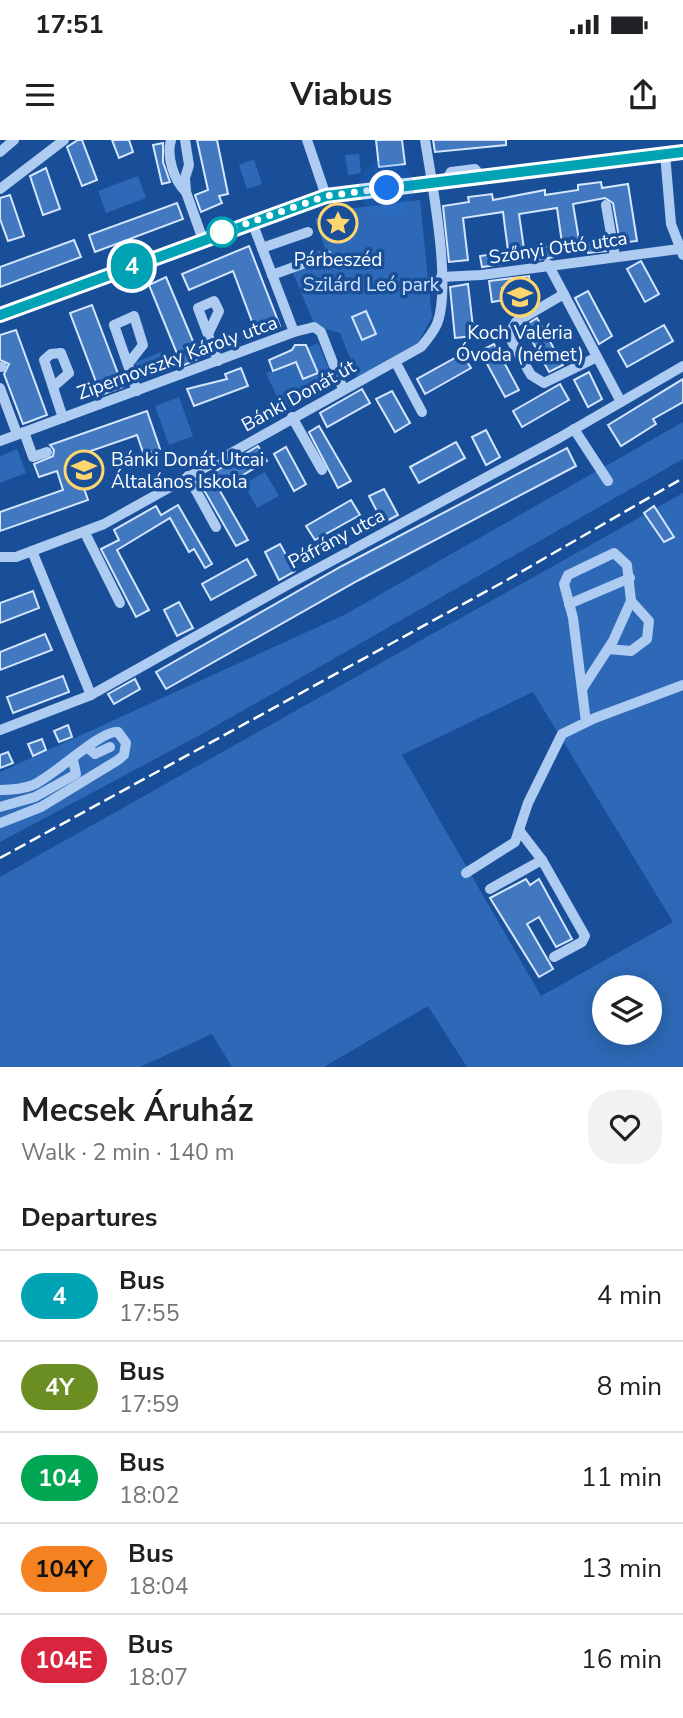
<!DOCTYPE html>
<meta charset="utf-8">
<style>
:root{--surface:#fff;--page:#f2f2f2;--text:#202124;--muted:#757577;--line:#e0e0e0}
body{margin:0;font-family:"Nunito Sans",sans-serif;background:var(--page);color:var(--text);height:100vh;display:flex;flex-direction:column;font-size:26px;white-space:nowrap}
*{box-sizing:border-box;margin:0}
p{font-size:23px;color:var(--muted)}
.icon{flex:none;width:38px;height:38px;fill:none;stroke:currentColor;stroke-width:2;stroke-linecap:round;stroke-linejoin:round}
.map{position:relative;height:927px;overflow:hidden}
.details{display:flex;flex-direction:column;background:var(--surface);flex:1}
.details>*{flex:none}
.badge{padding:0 14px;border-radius:23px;font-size:24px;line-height:46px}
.buttons{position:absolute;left:592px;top:835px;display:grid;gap:14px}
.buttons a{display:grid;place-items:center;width:70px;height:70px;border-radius:50%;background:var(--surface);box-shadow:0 4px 18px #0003;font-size:35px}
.you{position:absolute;width:35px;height:35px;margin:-18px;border:5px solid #fff;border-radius:50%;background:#1a73e8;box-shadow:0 0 0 10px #1a73e833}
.map>.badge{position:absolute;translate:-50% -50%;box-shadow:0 0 0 4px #fff}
h2{padding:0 21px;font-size:26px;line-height:63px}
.round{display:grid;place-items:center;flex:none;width:74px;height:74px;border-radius:28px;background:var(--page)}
.headline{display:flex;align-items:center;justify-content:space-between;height:119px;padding:0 21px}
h1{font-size:33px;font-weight:700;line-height:52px}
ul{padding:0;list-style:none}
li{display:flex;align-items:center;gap:21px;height:91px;padding:0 21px;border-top:2px solid var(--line)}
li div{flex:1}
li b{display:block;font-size:26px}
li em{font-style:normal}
li .badge{min-width:77px;font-weight:700;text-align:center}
.status{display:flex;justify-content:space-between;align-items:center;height:49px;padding:0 35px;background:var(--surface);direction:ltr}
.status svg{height:19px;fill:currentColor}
header{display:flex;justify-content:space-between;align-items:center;height:91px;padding:0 21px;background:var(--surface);font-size:32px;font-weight:700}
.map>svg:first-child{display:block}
.green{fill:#2d69b6;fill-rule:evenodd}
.building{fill:#4278bf;stroke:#d5e6fc;stroke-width:2}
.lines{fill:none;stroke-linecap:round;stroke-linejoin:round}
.minor{stroke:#aecbf1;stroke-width:10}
.rail{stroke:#fff;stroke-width:2.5;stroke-dasharray:12 5;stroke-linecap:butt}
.line-casing{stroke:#fff;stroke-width:16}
.line{stroke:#00a3b4;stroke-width:10}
.walk{stroke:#fff;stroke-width:7;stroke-dasharray:0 12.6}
.stop-dot{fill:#fff;stroke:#00a3b4;stroke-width:3.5}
.labels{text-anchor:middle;stroke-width:7;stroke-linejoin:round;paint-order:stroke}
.street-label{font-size:19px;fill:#fff;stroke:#194f98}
.poi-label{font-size:19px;fill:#fff;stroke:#194f98}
.park-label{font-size:19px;fill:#d5e6fc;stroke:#194f98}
</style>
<div class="status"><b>17:51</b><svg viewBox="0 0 49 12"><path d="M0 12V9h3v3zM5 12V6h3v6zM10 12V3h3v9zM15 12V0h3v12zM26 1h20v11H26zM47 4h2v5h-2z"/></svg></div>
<header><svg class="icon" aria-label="menu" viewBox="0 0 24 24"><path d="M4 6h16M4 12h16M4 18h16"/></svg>Viabus<svg class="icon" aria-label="share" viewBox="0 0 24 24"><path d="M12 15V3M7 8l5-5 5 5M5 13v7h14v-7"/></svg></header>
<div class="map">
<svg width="683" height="927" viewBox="0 0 683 927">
<rect width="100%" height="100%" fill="#194f98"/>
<g class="green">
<path d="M359,14L361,33L348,35L345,15Z"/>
<path d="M254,19L262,44L247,49L239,25Z"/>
<path d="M138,36L146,58L106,73L98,51Z"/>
<path d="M420,60L432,177L415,208L358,239L340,193L315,186L289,123L325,108L315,79L347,69Z"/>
<path d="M318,203L335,243L283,270L266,233L296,222L303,239L317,234L307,208Z"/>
<path d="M163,211L170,228L142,240L135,223Z"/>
<path d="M179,257L193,296L169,305L155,266Z"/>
<path d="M683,282V319L200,595L0,702V632L344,475Z"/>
<path d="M17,309L26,333L0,343V316Z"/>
<path d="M265,332L279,356L257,368L244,344Z"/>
<path d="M683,353V927H467L428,866L324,927H232L212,894L140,927H0V737ZM533,552L673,782L541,856L402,615ZM604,847H649V892H604Z"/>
</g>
<g class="building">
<path d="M78,0H82L97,40L82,46L67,7Z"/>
<path d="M112,0H129L133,12L119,18Z"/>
<path d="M197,0H217L228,54L219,56L222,63L201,72L195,55L208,50Z"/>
<path d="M376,0H402L405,24L379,27Z"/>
<path d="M433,0H506V5L435,12Z"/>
<path d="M163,3V22L170,42L162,44L153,5Z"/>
<path d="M46,28L60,69L43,75L30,36Z"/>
<path d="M601,42L602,48L628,44L637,101L620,103L613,63L605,58L573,64L579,100L562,103L557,68L519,74L524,109L508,111L503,72L463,78L468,120L449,122L443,66L469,62L468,57L492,54L493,60L545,50V55L578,50V45Z"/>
<path d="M10,55L24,96L8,101L0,79V58Z"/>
<path d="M177,63L183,79L95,112L89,95Z"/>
<path d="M74,100L81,117L0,147V127Z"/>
<path d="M605,103L606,111L588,113L587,105Z"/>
<path d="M249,106L280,186L257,195L233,131L189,150L182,134Z"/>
<path d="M554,106L555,117L535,120L533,109Z"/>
<path d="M501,113L503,124L482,127L480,116Z"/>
<path d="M641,121L659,154L645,162L627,129Z"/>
<path d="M529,136L530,144L502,148L504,160L492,162L489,141Z"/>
<path d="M166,137L200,218L182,226L149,145Z"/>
<path d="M468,144L474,196L455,198L450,147Z"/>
<path d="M588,151L612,196L599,204L575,158Z"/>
<path d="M92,165L123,247L101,255L70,173Z"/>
<path d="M366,171L376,194L362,200L352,177Z"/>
<path d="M537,178L563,225L549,232L524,186Z"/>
<path d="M664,185L673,201L627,227L618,211Z"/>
<path d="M16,190L47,275L23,284L4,234L9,224L0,220V195Z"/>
<path d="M494,204L519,250L505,257L480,211Z"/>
<path d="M295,205H306L318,233L303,239L296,222L273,231L269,220L292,210Z"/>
<path d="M462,214L471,228L425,254L417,239Z"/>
<path d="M241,228L248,246L194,266L187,249L227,239L225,234Z"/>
<path d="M589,232L602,259L588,267L574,240Z"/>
<path d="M683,239V262L653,279L656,284L621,306L608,285Z"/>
<path d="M560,244L569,260L522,287L513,271Z"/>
<path d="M362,249L370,263L327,287L320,273Z"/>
<path d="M392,251L410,283L395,292L376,259Z"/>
<path d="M147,271L160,309L144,315L137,295L73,317L88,360L0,391V372L63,350L57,331L39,337L34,324L53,316L54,310L50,305Z"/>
<path d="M319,286L351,341L338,348L309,292Z"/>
<path d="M486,290L500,317L486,325L472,297Z"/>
<path d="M456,302L465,318L419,343L410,327Z"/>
<path d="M258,306L267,321L224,346L216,331Z"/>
<path d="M286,307L306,344L294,351L274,314Z"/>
<path d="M567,308L576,326L359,440L166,549L156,532L342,426Z"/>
<path d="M216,344L248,400L236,406L204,350Z"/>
<path d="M384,349L398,375L383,383L369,356Z"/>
<path d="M351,360L360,375L315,400L306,386Z"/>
<path d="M178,365L212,424L205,428L194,409L189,412L170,378L117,410L149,470L136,477L101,409L119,400L114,390L156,366L161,375Z"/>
<path d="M654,366L674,397L664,402L644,373Z"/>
<path d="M280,404L295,431L279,440L265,412Z"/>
<path d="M247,419L256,435L211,460L202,444Z"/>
<path d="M33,451L39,468L0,483V463Z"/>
<path d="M179,462L193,488L177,496L164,470Z"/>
<path d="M45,494L52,510L0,530V512Z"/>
<path d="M63,536L69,552L13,573L7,557Z"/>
<path d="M135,539L140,549L114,564L108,554Z"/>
<path d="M68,585L72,597L59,602L54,591Z"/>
<path d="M42,599L46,610L33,616L28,604Z"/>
<path d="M8,612L13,623L0,628V615Z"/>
<path d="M526,739L530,745L539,739L572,799L556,807L539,777L527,784L553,829L539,837L490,758Z"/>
</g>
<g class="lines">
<g class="minor">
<path d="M171,0C166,16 174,41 186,52"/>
<path d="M185,0L189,25L185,38L186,52L203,100"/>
<path d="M307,0L326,56"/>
<path d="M0,12L14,0"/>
<path d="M665,14L671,84L683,115"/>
<path d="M446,41L451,32L475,29L482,37"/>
<path d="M0,49L64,0"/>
<path d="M606,65L615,117"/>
<path d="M262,108L308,92"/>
<path d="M548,124L621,262"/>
<path d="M272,135L327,115"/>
<path d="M441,137L481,135L679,109"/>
<path d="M564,154L516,182L511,191L512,202L531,235L544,243L597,217"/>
<path d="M0,175L326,56L683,12"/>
<path d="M294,192L314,187L321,192L343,249"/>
<path d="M208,194L219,171L214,161L198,168L218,221"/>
<path d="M396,223L422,272"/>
<path d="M128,224L143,205L134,176L114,185L137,251"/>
<path d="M0,227H2"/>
<path d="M53,247L69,233L61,213L51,214L44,220L63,278"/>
<path d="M0,248L17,294"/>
<path d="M292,277L322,330"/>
<path d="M574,289L608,341"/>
<path d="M24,292L33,317L47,312"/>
<path d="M0,301L294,192L252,82"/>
<path d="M188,336L216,387"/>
<path d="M85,393L120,463"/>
<path d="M32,411L91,555"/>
<path d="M0,417H16L104,384L421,207C427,200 433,193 437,184C452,146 432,43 425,0"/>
<path d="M569,464L630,438"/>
<path d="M608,509L631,511L647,499L649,481L631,461"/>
<path d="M582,549L613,501L631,461L627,425L614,413L568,435L564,444L573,478L586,582"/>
<path d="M0,590L91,555L291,443L559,298L683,226"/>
<path d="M88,608L95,614L110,607"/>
<path d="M0,650C11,650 23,649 33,645C54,636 102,589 118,592L126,603L124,615L118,620L41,667L0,683"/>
<path d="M0,667L35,657L76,634L73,620"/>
<path d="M519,690L542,720L585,796L582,802L554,817"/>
<path d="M466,733L515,702L528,663L562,594L595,578L683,545"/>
<path d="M490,749L542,720"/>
</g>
<path class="rail" d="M0,718L507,440L683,338"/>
</g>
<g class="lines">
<defs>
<path id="line" d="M0,175L326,56L683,12"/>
</defs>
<use href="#line" class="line-casing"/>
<use href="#line" class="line"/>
<path class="walk" d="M222,92L326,56L387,48"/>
</g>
<defs>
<symbol id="sight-ring" viewBox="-11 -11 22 22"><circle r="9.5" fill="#194f98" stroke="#ffd66e" stroke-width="1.5"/><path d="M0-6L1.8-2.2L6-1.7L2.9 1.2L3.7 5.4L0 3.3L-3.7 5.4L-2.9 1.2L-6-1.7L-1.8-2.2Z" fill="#ffd66e"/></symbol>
<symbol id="school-ring" viewBox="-11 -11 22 22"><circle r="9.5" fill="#194f98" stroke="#ffd66e" stroke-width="1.5"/><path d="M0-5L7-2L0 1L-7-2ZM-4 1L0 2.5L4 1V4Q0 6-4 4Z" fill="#ffd66e"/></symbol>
</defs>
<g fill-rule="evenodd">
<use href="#sight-ring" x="316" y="61" width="44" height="44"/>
<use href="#school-ring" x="498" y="135" width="44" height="44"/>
<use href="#school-ring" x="62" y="308" width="44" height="44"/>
</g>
<circle class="stop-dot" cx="222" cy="92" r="14"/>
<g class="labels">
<g class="street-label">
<text transform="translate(558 107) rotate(-8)" y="7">Szőnyi Ottó utca</text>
<text transform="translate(177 217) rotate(-20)" y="7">Zipernovszky Károly utca</text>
<text transform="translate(298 255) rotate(-29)" y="7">Bánki Donát út</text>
<text transform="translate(336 398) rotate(-28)" y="7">Páfrány utca</text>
</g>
<g class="poi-label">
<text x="338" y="126">Párbeszéd</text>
<text x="520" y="199">Koch Valéria<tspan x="520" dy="22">Óvoda (német)</tspan></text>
<text x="111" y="326" text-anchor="start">Bánki Donát Utcai<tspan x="111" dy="22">Általános Iskola</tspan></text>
</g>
<g class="park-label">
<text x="371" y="151">Szilárd Leó park</text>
</g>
</g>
</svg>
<div class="buttons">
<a><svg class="icon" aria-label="layers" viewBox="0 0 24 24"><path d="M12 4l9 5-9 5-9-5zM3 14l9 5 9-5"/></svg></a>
</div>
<div class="you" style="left:387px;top:48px"></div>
<b class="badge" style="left:132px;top:126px;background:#00a3b4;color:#fff">4</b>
</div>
<section class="details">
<div class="headline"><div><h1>Mecsek Áruház</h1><p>Walk · 2 min · 140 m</p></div><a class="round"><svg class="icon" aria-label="heart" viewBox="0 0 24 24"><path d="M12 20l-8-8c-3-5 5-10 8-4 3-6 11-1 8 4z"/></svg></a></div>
<h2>Departures</h2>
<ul>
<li><span class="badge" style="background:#00a3b4;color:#fff">4</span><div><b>Bus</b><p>17:55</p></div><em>4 min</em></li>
<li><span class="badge" style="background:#6b8e23;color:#fff">4Y</span><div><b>Bus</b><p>17:59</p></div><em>8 min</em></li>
<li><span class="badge" style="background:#00a651;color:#fff">104</span><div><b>Bus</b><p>18:02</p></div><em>11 min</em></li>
<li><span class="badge" style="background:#f58220;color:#111">104Y</span><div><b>Bus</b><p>18:04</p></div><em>13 min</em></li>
<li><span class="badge" style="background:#d7263d;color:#fff">104E</span><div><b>Bus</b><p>18:07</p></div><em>16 min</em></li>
</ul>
</section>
